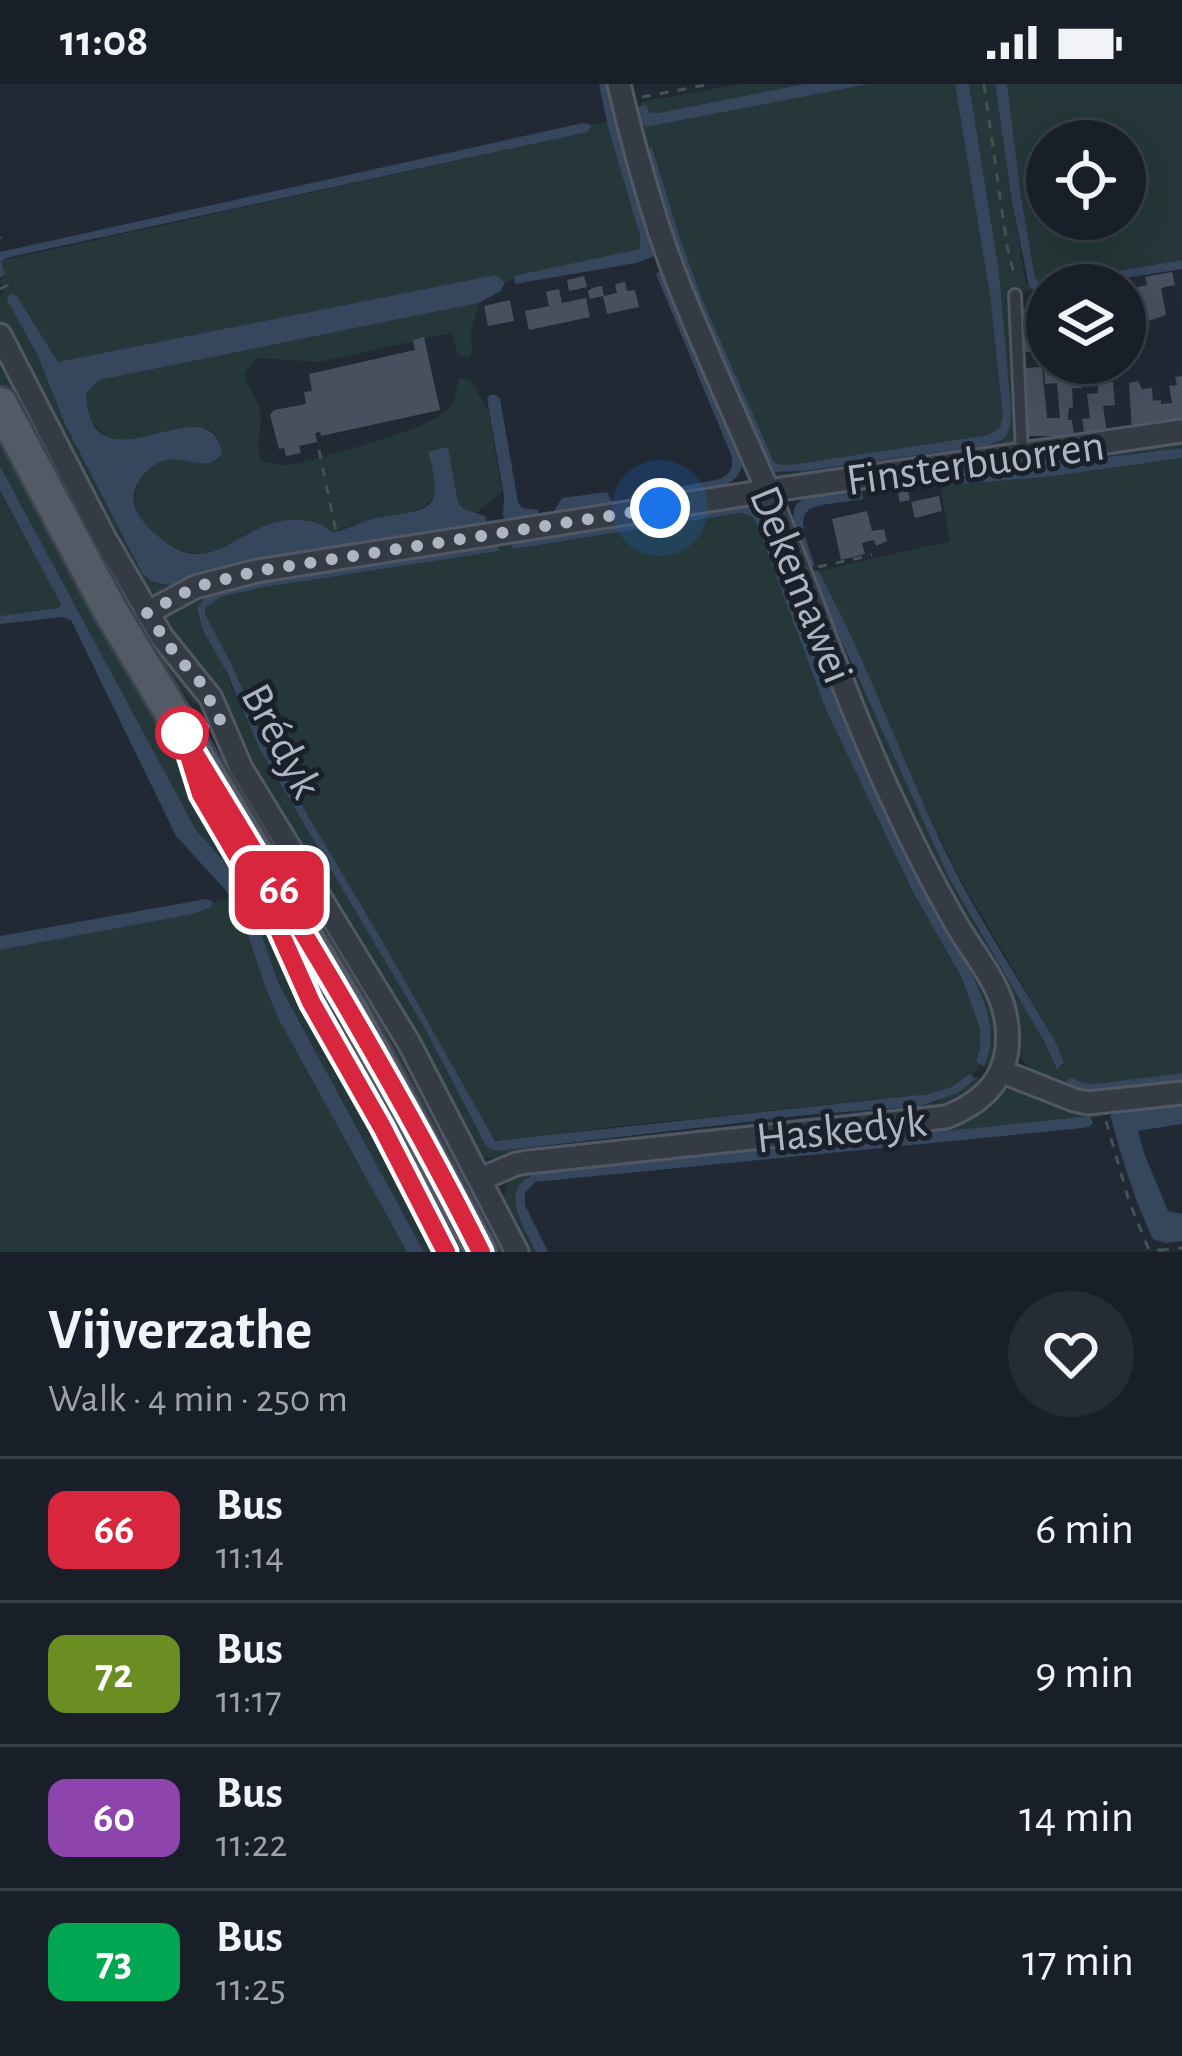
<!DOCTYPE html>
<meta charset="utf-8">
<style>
:root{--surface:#191f28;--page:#262c34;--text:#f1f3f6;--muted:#9fa2a8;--line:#373d45}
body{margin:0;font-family:"Alegreya Sans",sans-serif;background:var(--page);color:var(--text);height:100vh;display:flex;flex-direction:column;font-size:45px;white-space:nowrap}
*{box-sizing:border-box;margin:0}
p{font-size:39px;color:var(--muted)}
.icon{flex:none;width:66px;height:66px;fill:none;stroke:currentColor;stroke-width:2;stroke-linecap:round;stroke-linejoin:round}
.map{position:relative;height:1168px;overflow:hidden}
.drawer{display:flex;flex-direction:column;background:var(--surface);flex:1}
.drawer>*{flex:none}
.badge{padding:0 24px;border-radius:18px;font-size:42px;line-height:78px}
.fabs{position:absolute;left:1026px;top:36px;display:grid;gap:24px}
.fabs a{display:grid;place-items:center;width:120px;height:120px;border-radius:50%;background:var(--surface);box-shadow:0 12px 48px #0002,0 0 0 3px var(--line);font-size:60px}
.you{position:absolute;width:60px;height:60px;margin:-30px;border:9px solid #fff;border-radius:50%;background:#1a73e8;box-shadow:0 0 0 18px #1a73e833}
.map>.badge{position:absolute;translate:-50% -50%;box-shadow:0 0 0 6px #fff}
.round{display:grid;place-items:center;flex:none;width:126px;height:126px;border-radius:63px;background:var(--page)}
.headline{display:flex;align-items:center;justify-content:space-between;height:204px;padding:0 48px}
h1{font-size:57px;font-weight:700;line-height:90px}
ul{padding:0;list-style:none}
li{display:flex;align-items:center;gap:36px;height:144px;padding:0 48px;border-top:3px solid var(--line)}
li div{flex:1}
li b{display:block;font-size:45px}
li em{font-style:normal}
li .badge{min-width:132px;font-weight:700;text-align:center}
.status{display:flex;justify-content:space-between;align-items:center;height:84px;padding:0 60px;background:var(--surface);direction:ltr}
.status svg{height:33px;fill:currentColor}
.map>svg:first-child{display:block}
.green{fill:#253738;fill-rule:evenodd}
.water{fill:#36465d}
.building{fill:#47505f}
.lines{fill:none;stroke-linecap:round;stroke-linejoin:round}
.service-casing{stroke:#515863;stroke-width:16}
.minor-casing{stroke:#515863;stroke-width:27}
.primary-casing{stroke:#3d444f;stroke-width:39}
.path{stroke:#425355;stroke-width:3;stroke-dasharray:9 9;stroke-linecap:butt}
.service{stroke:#343b45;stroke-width:10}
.minor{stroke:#343b45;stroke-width:21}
.primary{stroke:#525a66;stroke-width:33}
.line-casing{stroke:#fff;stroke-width:27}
.line{stroke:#d7263d;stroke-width:18}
.walk{stroke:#aeb5c2;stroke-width:12;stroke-dasharray:0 21.6}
.stop-dot{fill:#fff;stroke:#d7263d;stroke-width:6}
.labels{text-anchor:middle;stroke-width:10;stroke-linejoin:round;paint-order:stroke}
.street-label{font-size:45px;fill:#aeb5c2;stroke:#19202a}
</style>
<div class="status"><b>11:08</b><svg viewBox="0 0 49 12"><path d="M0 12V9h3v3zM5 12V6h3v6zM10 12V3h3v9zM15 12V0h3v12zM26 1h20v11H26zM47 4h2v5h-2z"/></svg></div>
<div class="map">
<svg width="1182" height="1168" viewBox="0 0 1182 1168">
<rect width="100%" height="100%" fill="#212935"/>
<g class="green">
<path d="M740,0H804L657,29L649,28L646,43L869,0H955L990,211L1003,332L1000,344L988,351L790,381H780L774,378L702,215L680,154L653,64L648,65L663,124L767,382C777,393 790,388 804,387L989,361L1004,355L999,188L969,0H995L1025,196L1034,206L1011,209L1017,355L1011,362L779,397L768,391L687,210L634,24L641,21L640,18Z"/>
<path d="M1007,0H1182V176L1047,199H1040L1035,194L1021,113ZM1047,57H1125V135H1047Z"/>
<path d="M607,38L640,152V166L515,192L514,196L505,198L495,192L485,193L58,278L17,212L65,340L143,491C171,510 213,489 244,482L157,516L149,514L40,317L0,237V212L5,208L0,197L5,191L0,177L587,48L591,41Z"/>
<path d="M479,219L471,248L472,267L470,273L459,272L451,249L320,278L256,274L244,289C247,304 257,313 260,327C264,343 254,354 261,377L281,381L296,380C326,371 437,345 451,322C455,315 457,303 459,294L470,295L489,329L502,408L477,428H469L458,418L448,363L428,369C430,378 435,389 436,398C442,439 363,430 337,447C313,447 286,441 262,444C248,446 235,460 221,466C192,478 158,460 141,434C127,412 139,381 165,375C174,372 183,375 192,378L220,359L215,349L206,344L120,358L109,355L92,338L87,325L86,309L99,296Z"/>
<path d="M0,266L204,615L194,620L142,561L0,298Z"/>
<path d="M0,344L158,631L171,663L199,717L197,723L228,776L232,774L262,823L312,928L379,1049L441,1168H424L278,897L249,814L223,776L196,746L0,382Z"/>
<path d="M1182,358V364L938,393L937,387L1017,380Z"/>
<path d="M1182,374V989L1094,1000L1083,999L1073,994L1079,1008L1077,1012L1037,993L1021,974L892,702L810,487L949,794L1045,959L1056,985L1064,978L1055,957L958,791L897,664L834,515L818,487L950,457L940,402L1045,393Z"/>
<path d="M0,406L62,520L58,524L0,532Z"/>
<path d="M750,414L763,419L997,920L1001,937L994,987L979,981L973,992L988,998L946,1027L508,1075L481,1073L474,1067L161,540L162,530L203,504L497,455L499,463L509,462V454ZM742,420L763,433L823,587L911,782L970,885L985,923L979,981L980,945L962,894L913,808L826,626L756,438L750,431L740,429L514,465L511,461L514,457ZM497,461L498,467L259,504L221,513L205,523V530L233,583L266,661L383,858L492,1052L500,1058L621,1042L929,1010L951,1003L969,990L936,1019L500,1067L491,1066L485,1060L424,943L259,664L197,524L207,510Z"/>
<path d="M274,750L353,876L510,1168H492L261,757Z"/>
<path d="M260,797L469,1168H452L381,1032L316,916L284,843Z"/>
<path d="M228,815L232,822H236C253,859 261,897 278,934L407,1168H0V866L192,830L211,823L213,818Z"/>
<path d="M1016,1004L1101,1023L1103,1033L982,1043L527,1092L518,1131L536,1168H525C512,1139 489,1113 518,1087L944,1039L998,1007Z"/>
</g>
<g class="water">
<path d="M599,0H609L655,172L636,179L515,200L514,192L640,165V152L608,43Z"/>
<path d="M804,0H869L646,43L641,40L638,23L646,21L649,28L658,29Z"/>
<path d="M955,0H969L999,188L1011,327L1010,344L1004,355L989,361L804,387L773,388L767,382L681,177L647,65L652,63L680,154L702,215L774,378L780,381H790L988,351L1000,344L1003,332L990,211Z"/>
<path d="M995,0H1007L1021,113L1035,194L1040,199H1047L1182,176V185L1082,201H1047V206H1034L1029,202L1012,117Z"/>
<path d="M583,39L591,41L588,48L10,173L1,177L5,191L0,194V168Z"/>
<path d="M663,186L743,376C741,389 737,395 725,401L631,418L630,412L720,395C730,390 733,385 732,373L656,190Z"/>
<path d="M495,191L505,198L501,207L479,219L99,296L86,309C91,416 209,294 222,369C204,396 176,359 148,386C142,391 135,401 134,409C131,424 144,440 154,449C211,501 234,441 289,436C300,435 314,437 324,442C327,444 329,447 332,448C338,449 366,436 376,434C429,425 446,430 428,368L448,363L458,418C465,429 476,427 486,433V441L244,482L168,501L154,498L143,491L65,340L38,272L6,214L12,210L17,212L58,278Z"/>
<path d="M490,311H496L500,315L518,418L522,424L538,426V433L509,438L503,432L504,412L487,314Z"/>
<path d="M1182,364V374L1045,393L940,402L938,393Z"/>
<path d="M0,382L196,746L223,776L249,814L278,898L424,1168H407L278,934C261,897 253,859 236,822H232L229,810L176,752L71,536L62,533L0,540V532L58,524L61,520L0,406Z"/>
<path d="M861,403L863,415C802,425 791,416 815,482L808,483C780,409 789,416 861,403Z"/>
<path d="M607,408L614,422L559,430L554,427L562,414Z"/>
<path d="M742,420L752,421L763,433C807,551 855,668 911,781C935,830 971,875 987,928C992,946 992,965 984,982L976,978L980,965V945L962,894L913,808L826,626L756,438L750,431L740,429L513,465L511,461L513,457Z"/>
<path d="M497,460L499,467L259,504L221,513L205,524V530L233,583L266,661L383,858L495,1057L929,1010L951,1003L969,990L975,995L958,1009L920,1022L806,1031L500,1067L491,1066L485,1060L424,943L259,664L228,591L202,544L197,524L207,510L284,491Z"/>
<path d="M818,486C871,583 906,690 956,789C986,846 1022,901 1055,957L1064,978L1057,986L1045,959L949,794L810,487Z"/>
<path d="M206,815L213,818L211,823L193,830L0,866V852Z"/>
<path d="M1182,989V1000L1093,1010L1080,1008L1065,997L1073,994L1083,999L1094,1000Z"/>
<path d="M1182,1019V1040L1138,1047L1144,1069L1168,1127L1182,1130V1157L1165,1159L1153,1155C1134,1115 1122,1074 1110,1031L1123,1025Z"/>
<path d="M1090,1032L1093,1039L1089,1043L1073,1045L535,1098L525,1109V1121L548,1168H536C523,1141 496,1103 538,1089Z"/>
</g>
<g class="building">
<path d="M1172,188L1175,201L1161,204L1166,231L1140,240L1133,204L1147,201L1145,193Z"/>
<path d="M584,192L587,203L569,207L567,196Z"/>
<path d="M625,198L627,207L635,206L639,223L607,230L603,212L590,215L588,207L592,204L602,202L604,212L617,209L615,200Z"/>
<path d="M559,205L562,219L586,214L590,233L529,246L525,227L549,222L546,208Z"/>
<path d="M510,216L514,237L488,242L484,222Z"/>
<path d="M1040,224V226H1047V235L1024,239L1023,225Z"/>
<path d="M424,253L440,326L321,352L320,348L315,349L317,358L299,362L301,369L286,372L284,364L279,365L270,331L274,326L306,320L304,308L312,307L309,290L415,266L413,256Z"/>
<path d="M1047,255V266L1026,268L1025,257Z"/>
<path d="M1042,283L1047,334H1060L1057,299L1045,300L1044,284L1055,283V287H1081L1082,304H1072L1073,323L1069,324L1068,332V336H1072L1074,352H1028L1025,284Z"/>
<path d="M1182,292V339L1132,346L1129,299L1138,297L1142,305L1152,304L1153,317L1161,316V320L1172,319L1169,302L1177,301L1175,293Z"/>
<path d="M1113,298L1115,321L1103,322L1107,349L1085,353L1082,335L1090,334L1087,310L1098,309V299Z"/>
<path d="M906,398L910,416L900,418L896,400Z"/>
<path d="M939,412L942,427L915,434L911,418Z"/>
<path d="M867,427L872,447L884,445L887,457L876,462L874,456L862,459L865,470L841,476L832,435Z"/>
</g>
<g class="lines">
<defs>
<g id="service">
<path d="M1015,211L1022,369"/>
<path d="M197,698L222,749L273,833L311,918L382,1043L446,1168"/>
</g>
<g id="minor">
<path d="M0,251L104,453L162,553L211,614L241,684L409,959L517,1168"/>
<path d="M147,529L195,503L257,487L767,407L1182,347"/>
<path d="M1003,988L1074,1016L1088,1019L1182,1009"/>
<path d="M481,1095L516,1080L528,1078L946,1033C992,1015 1014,984 1006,935C1001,900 972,868 955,838C931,796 909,752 889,708C843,608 808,504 766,403C737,335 706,269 679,201C653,136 635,68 619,0"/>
</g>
<path id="primary" d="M0,320L111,528L352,927L481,1168"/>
</defs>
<use href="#service" class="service-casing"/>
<use href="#minor" class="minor-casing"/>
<use href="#primary" class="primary-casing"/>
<g class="path">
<path d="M984,0L1007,162L1015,194"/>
<path d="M642,13L711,0"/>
<path d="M0,154L1,153"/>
<path d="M0,205L14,198"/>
<path d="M319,366L337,452"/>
<path d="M818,483L872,471"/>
<path d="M1106,1037L1129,1117L1149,1166H1160L1161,1168"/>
<path d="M1160,1166L1182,1164"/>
</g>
<use href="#service" class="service"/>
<use href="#minor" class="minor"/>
<use href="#primary" class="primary"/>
</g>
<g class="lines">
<defs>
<path id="line" d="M446,1168L382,1043L311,918L273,833L201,710L182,649C286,820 391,988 481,1168"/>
</defs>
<use href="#line" class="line-casing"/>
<use href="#line" class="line"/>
<path class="walk" d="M182,649L221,638L201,599L175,570L147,529L195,503L257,487L660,424"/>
</g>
<circle class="stop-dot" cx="182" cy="649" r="24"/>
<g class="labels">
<g class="street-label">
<text transform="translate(975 377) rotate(-8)" y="16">Finsterbuorren</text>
<text transform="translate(803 500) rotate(68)" y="16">Dekemawei</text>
<text transform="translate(283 656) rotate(62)" y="16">Brédyk</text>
<text transform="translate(841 1044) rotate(-6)" y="16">Haskedyk</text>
</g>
</g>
</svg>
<div class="fabs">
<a><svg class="icon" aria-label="locate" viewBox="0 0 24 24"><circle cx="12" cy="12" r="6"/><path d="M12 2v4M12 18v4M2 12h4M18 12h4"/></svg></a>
<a><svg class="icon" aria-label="layers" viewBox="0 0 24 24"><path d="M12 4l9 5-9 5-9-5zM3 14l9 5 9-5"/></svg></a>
</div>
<div class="you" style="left:660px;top:424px"></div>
<b class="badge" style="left:279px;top:806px;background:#d7263d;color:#fff">66</b>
</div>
<section class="drawer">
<div class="headline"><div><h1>Vijverzathe</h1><p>Walk · 4 min · 250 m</p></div><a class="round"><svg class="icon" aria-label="heart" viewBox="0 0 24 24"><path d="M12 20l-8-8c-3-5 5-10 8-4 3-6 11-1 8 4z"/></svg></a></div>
<ul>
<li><span class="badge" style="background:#d7263d;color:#fff">66</span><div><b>Bus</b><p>11:14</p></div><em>6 min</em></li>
<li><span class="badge" style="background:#6b8e23;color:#fff">72</span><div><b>Bus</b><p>11:17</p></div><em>9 min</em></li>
<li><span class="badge" style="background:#8e44ad;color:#fff">60</span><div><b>Bus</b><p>11:22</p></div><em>14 min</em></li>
<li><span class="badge" style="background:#00a651;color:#fff">73</span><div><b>Bus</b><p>11:25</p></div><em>17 min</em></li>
</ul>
</section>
